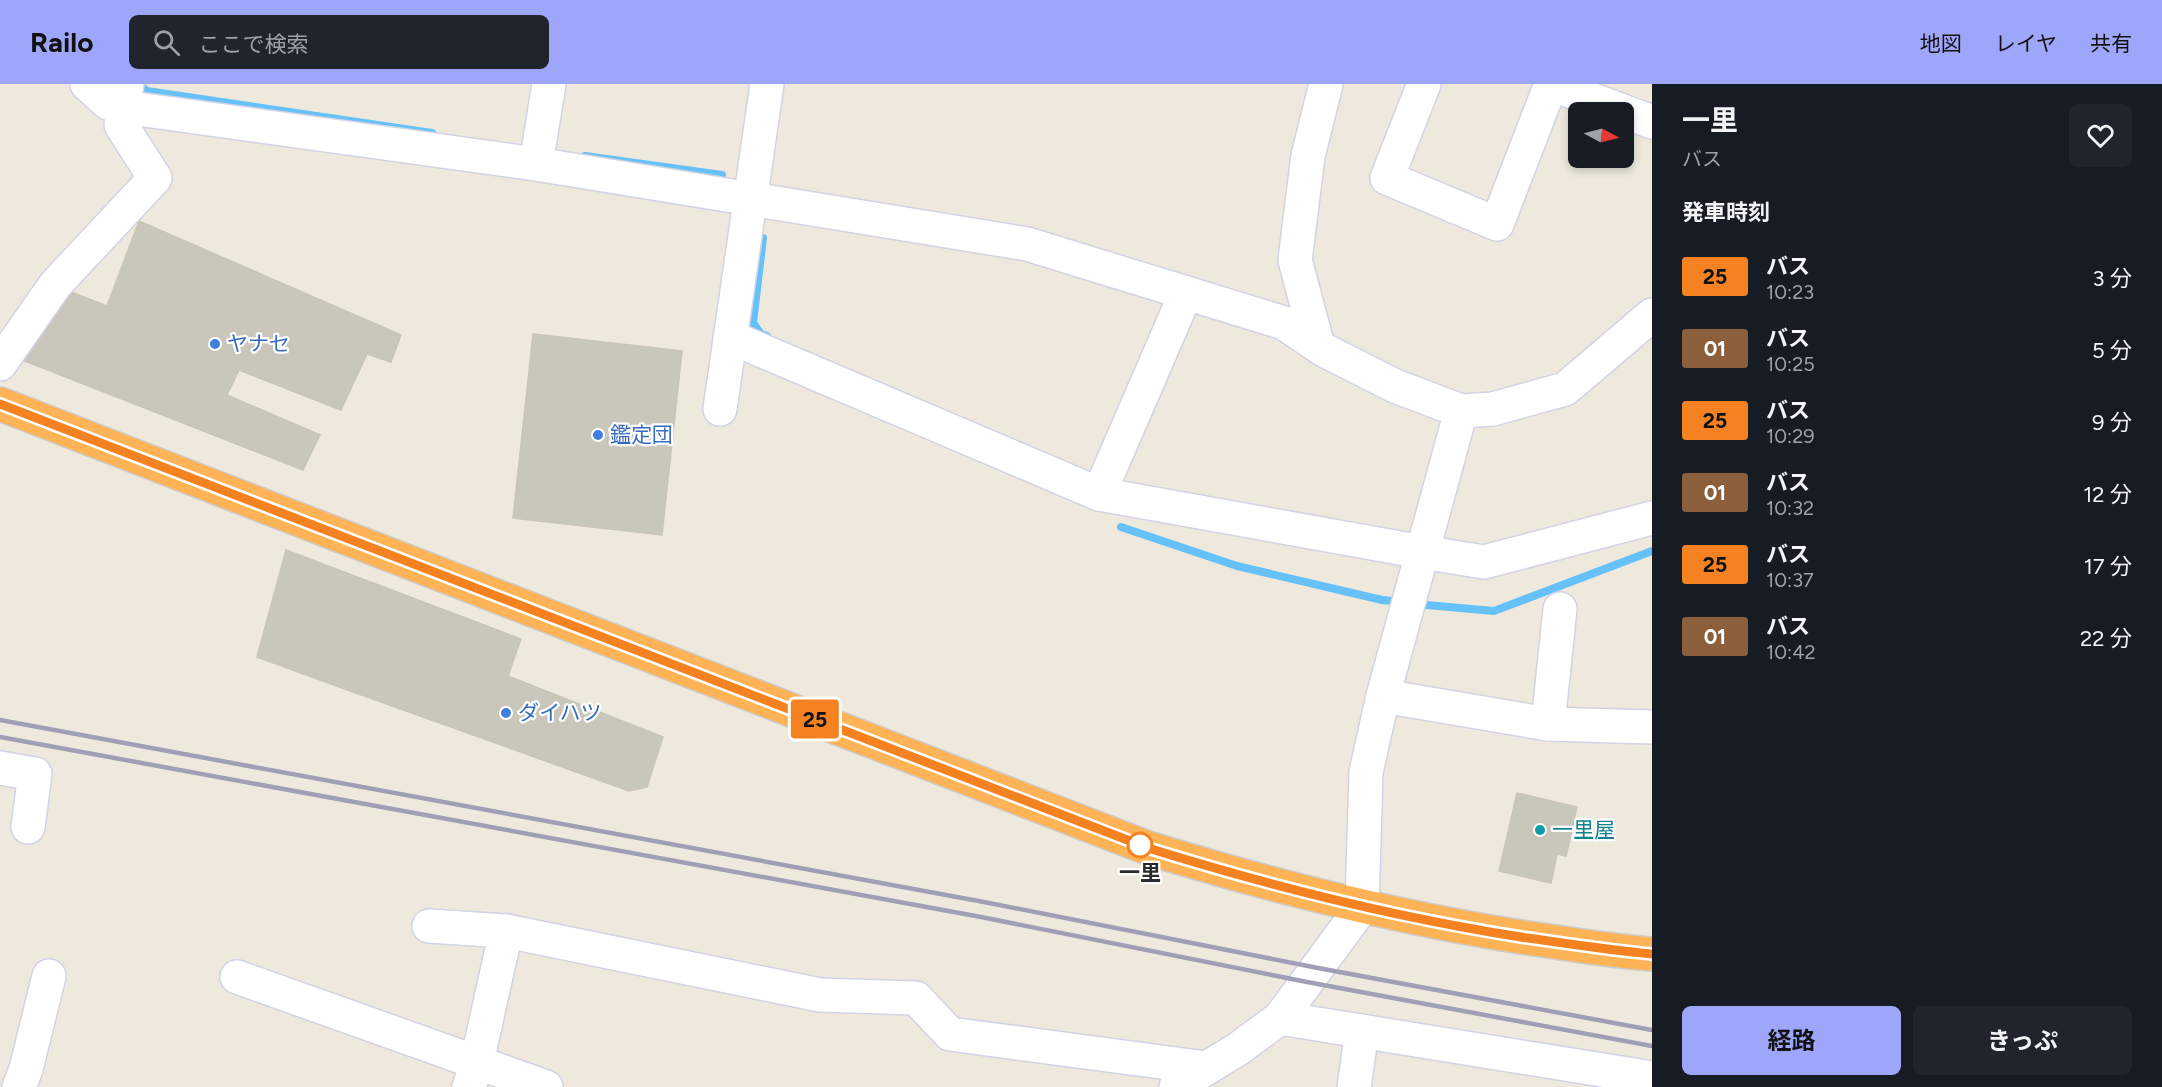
<!DOCTYPE html>
<html lang="ja">
<meta charset="utf-8">
<style>
:root{--surface:#171b24;--page:#20242c;--text:#f1f3f6;--muted:#9ea1a6;--accent:#9ea6fa}
body{margin:0;font-family:Figtree,"Noto Sans JP",sans-serif;background:var(--page);color:var(--text);height:100vh;display:flex;flex-direction:column;font-size:22px;white-space:nowrap}
*{box-sizing:border-box;margin:0}
p{font-size:20px;color:var(--muted)}
.icon{flex:none;width:33px;height:33px;fill:none;stroke:currentColor;stroke-width:2;stroke-linecap:round;stroke-linejoin:round}
.map{position:relative;flex:1;overflow:hidden}
.panel{display:flex;flex-direction:column;background:var(--surface);width:510px}
.panel>*{flex:none}
.badge{padding:0 12px;border-radius:4px;font-size:21px;line-height:39px}
.needle{width:39px;rotate:97deg}
.buttons{position:absolute;left:1568px;top:18px;display:grid;gap:12px}
.buttons a{display:grid;place-items:center;width:66px;height:66px;border-radius:9px;background:var(--surface);box-shadow:0 3px 9px #0003;font-size:30px}
.map>.badge{position:absolute;translate:-50% -50%;box-shadow:0 0 0 3px #fff}
h2{padding:0 30px;font-size:22px;line-height:54px}
.round{display:grid;place-items:center;flex:none;width:63px;height:63px;border-radius:9px;background:var(--page)}
.head{display:flex;align-items:center;justify-content:space-between;height:102px;padding:0 30px}
h1{font-size:28px;font-weight:700;line-height:45px}
.cta{display:flex;gap:12px;margin-top:auto;padding:12px 30px}
.cta a{flex:1;height:69px;border-radius:9px;background:var(--accent);color:#111;font-size:24px;font-weight:700;line-height:69px;text-align:center}
.cta a+a{background:var(--page);color:var(--text)}
ul{padding:0;list-style:none}
li{display:flex;align-items:center;gap:18px;height:72px;padding:0 30px}
li div{flex:1}
li b{display:block;font-size:22px}
li em{font-style:normal}
li .badge{min-width:66px;font-weight:700;text-align:center}
header{display:flex;align-items:center;gap:36px;box-sizing:border-box;height:84px;padding:0 30px;background:var(--accent);color:#111}
header strong{font-size:28px}
nav{display:flex;gap:33px;margin-inline-start:auto;font-size:21px}
.search{width:420px;height:54px;background:var(--page);display:flex;align-items:center;gap:15px;box-sizing:border-box;padding:0 21px;border-radius:9px;color:var(--muted);font-size:22px}
main{display:flex;flex:1;min-height:0}
.map>svg:first-child{display:block}
.lines{fill:none;stroke-linecap:round;stroke-linejoin:round}
.stream{stroke:#67c1f9;stroke-width:8}
.building{fill:#c9c7bb;stroke:#cac5b6;stroke-width:1.5}
.minor-casing{stroke:#d2d3e5;stroke-width:36}
.highway-casing{stroke:#ccc;stroke-width:36}
.minor{stroke:#fff;stroke-width:33}
.highway{stroke:#ffb357;stroke-width:33}
.rail{stroke:#9f9fb7;stroke-width:4.5}
.line-casing{stroke:#fff;stroke-width:14}
.line{stroke:#f58220;stroke-width:9}
.shop-dot{fill:#3f7fe0;stroke:#fff;stroke-width:2}
.culture-dot{fill:#0f9aa8;stroke:#fff;stroke-width:2}
.stop-dot{fill:#fff;stroke:#f58220;stroke-width:3}
.labels{text-anchor:middle;stroke-width:4.5;stroke-linejoin:round;paint-order:stroke}
.shop-label{font-size:21px;fill:#366cbe;stroke:#fff;text-anchor:start}
.culture-label{font-size:21px;fill:#0d838f;stroke:#fff;text-anchor:start}
.stop-label{font-size:21px;font-weight:bold;fill:#2b2b2b;stroke:#fff}
</style>
<header>
<strong>Railo</strong>
<div class="search"><svg class="icon" aria-label="search" viewBox="0 0 24 24"><circle cx="10" cy="10" r="6"/><path d="M15 15l6 6"/></svg>ここで検索</div>
<nav><a>地図</a><a>レイヤ</a><a>共有</a></nav>
</header>
<main>
<div class="map">
<svg width="1652" height="1003" viewBox="0 0 1652 1003">
<rect width="100%" height="100%" fill="#eee9dc"/>
<g class="lines">
<g class="stream">
<path d="M139,0L147,7L432,49"/>
<path d="M585,72L722,91"/>
<path d="M763,154L753,239L761,250L767,252"/>
<path d="M1121,443L1237,482L1382,516L1402,518"/>
<path d="M1415,520L1494,527L1652,467"/>
</g>
</g>
<g class="building">
<path d="M139,137L401,251L391,278L367,270L341,326L239,286L227,311L320,351L303,386L22,276L66,206L107,222Z"/>
<path d="M533,250L682,267L662,451L513,434Z"/>
<path d="M286,466L521,555L508,592L368,540L342,604L257,573Z"/>
<path d="M368,540L508,592L663,653L647,703L629,707L342,604Z"/>
<path d="M1517,709L1577,723L1566,772L1557,770L1551,799L1499,787Z"/>
</g>
<g class="lines">
<defs>
<g id="minor">
<path d="M87,0L108,19L123,23L127,0"/>
<path d="M1424,0L1387,94L1497,140L1551,0"/>
<path d="M1551,0L1652,38"/>
<path d="M536,80L549,0"/>
<path d="M1186,209L1099,410L1422,468L1484,478L1652,434"/>
<path d="M730,253L1099,410"/>
<path d="M1318,262L1295,176L1308,72L1326,0"/>
<path d="M0,280L55,201L155,94L121,41L123,23L536,80L1027,160L1284,239L1324,266L1395,302L1461,327"/>
<path d="M720,325L767,0"/>
<path d="M1383,612L1548,640L1652,643"/>
<path d="M1548,640L1560,525"/>
<path d="M0,684L35,690L28,743"/>
<path d="M429,842L506,847L820,911L916,914L950,950L1206,984"/>
<path d="M237,893L546,1003"/>
<path d="M1280,934L1652,994"/>
<path d="M19,1003L26,985L49,892"/>
<path d="M469,1003L477,978L506,847"/>
<path d="M1176,1003L1238,965L1280,934L1362,823L1366,688L1383,612L1461,327L1493,325L1565,305L1652,231"/>
<path d="M1354,1003L1362,947"/>
</g>
<path id="highway" d="M0,320L1148,764C1271,802 1394,833 1521,853C1564,859 1608,867 1652,870"/>
</defs>
<use href="#minor" class="minor-casing"/>
<use href="#highway" class="highway-casing"/>
<use href="#minor" class="minor"/>
<use href="#highway" class="highway"/>
<g class="rail">
<path d="M0,636L984,818L1318,884L1652,946"/>
<path d="M0,653L981,833L1307,898L1652,962"/>
</g>
</g>
<g class="lines">
<defs>
<path id="line" d="M0,320L1148,764C1270,802 1394,833 1521,853C1564,859 1608,866 1652,870"/>
</defs>
<use href="#line" class="line-casing"/>
<use href="#line" class="line"/>
</g>
<g class="shop-dot">
<circle cx="215" cy="260" r="6"/>
<circle cx="598" cy="351" r="6"/>
<circle cx="506" cy="629" r="6"/>
</g>
<circle class="culture-dot" cx="1540" cy="746" r="6"/>
<circle class="stop-dot" cx="1140" cy="761" r="12"/>
<g class="labels">
<g class="shop-label">
<text x="227" y="267">ヤナセ</text>
<text x="610" y="358">鑑定団</text>
<text x="518" y="636">ダイハツ</text>
</g>
<g class="culture-label">
<text x="1552" y="753">一里屋</text>
</g>
<g class="stop-label">
<text x="1140" y="796">一里</text>
</g>
</g>
</svg>
<div class="buttons">
<a><svg class="needle" viewBox="-14 -14 28 28"><path d="M0-13l5 13h-10z" fill="#e53935"/><path d="M0 13l5-13h-10z" fill="#9ea1a6"/></svg></a>
</div>
<b class="badge" style="left:815px;top:635px;background:#f58220;color:#111">25</b>
</div>
<section class="panel">
<div class="head"><div><h1>一里</h1><p>バス</p></div><a class="round"><svg class="icon" aria-label="heart" viewBox="0 0 24 24"><path d="M12 20l-8-8c-3-5 5-10 8-4 3-6 11-1 8 4z"/></svg></a></div>
<h2>発車時刻</h2>
<ul>
<li><span class="badge" style="background:#f58220;color:#111">25</span><div><b>バス</b><p>10:23</p></div><em>3 分</em></li>
<li><span class="badge" style="background:#8b5e3c;color:#fff">01</span><div><b>バス</b><p>10:25</p></div><em>5 分</em></li>
<li><span class="badge" style="background:#f58220;color:#111">25</span><div><b>バス</b><p>10:29</p></div><em>9 分</em></li>
<li><span class="badge" style="background:#8b5e3c;color:#fff">01</span><div><b>バス</b><p>10:32</p></div><em>12 分</em></li>
<li><span class="badge" style="background:#f58220;color:#111">25</span><div><b>バス</b><p>10:37</p></div><em>17 分</em></li>
<li><span class="badge" style="background:#8b5e3c;color:#fff">01</span><div><b>バス</b><p>10:42</p></div><em>22 分</em></li>
</ul>
<div class="cta"><a>経路</a><a>きっぷ</a></div>
</section>
</main>
